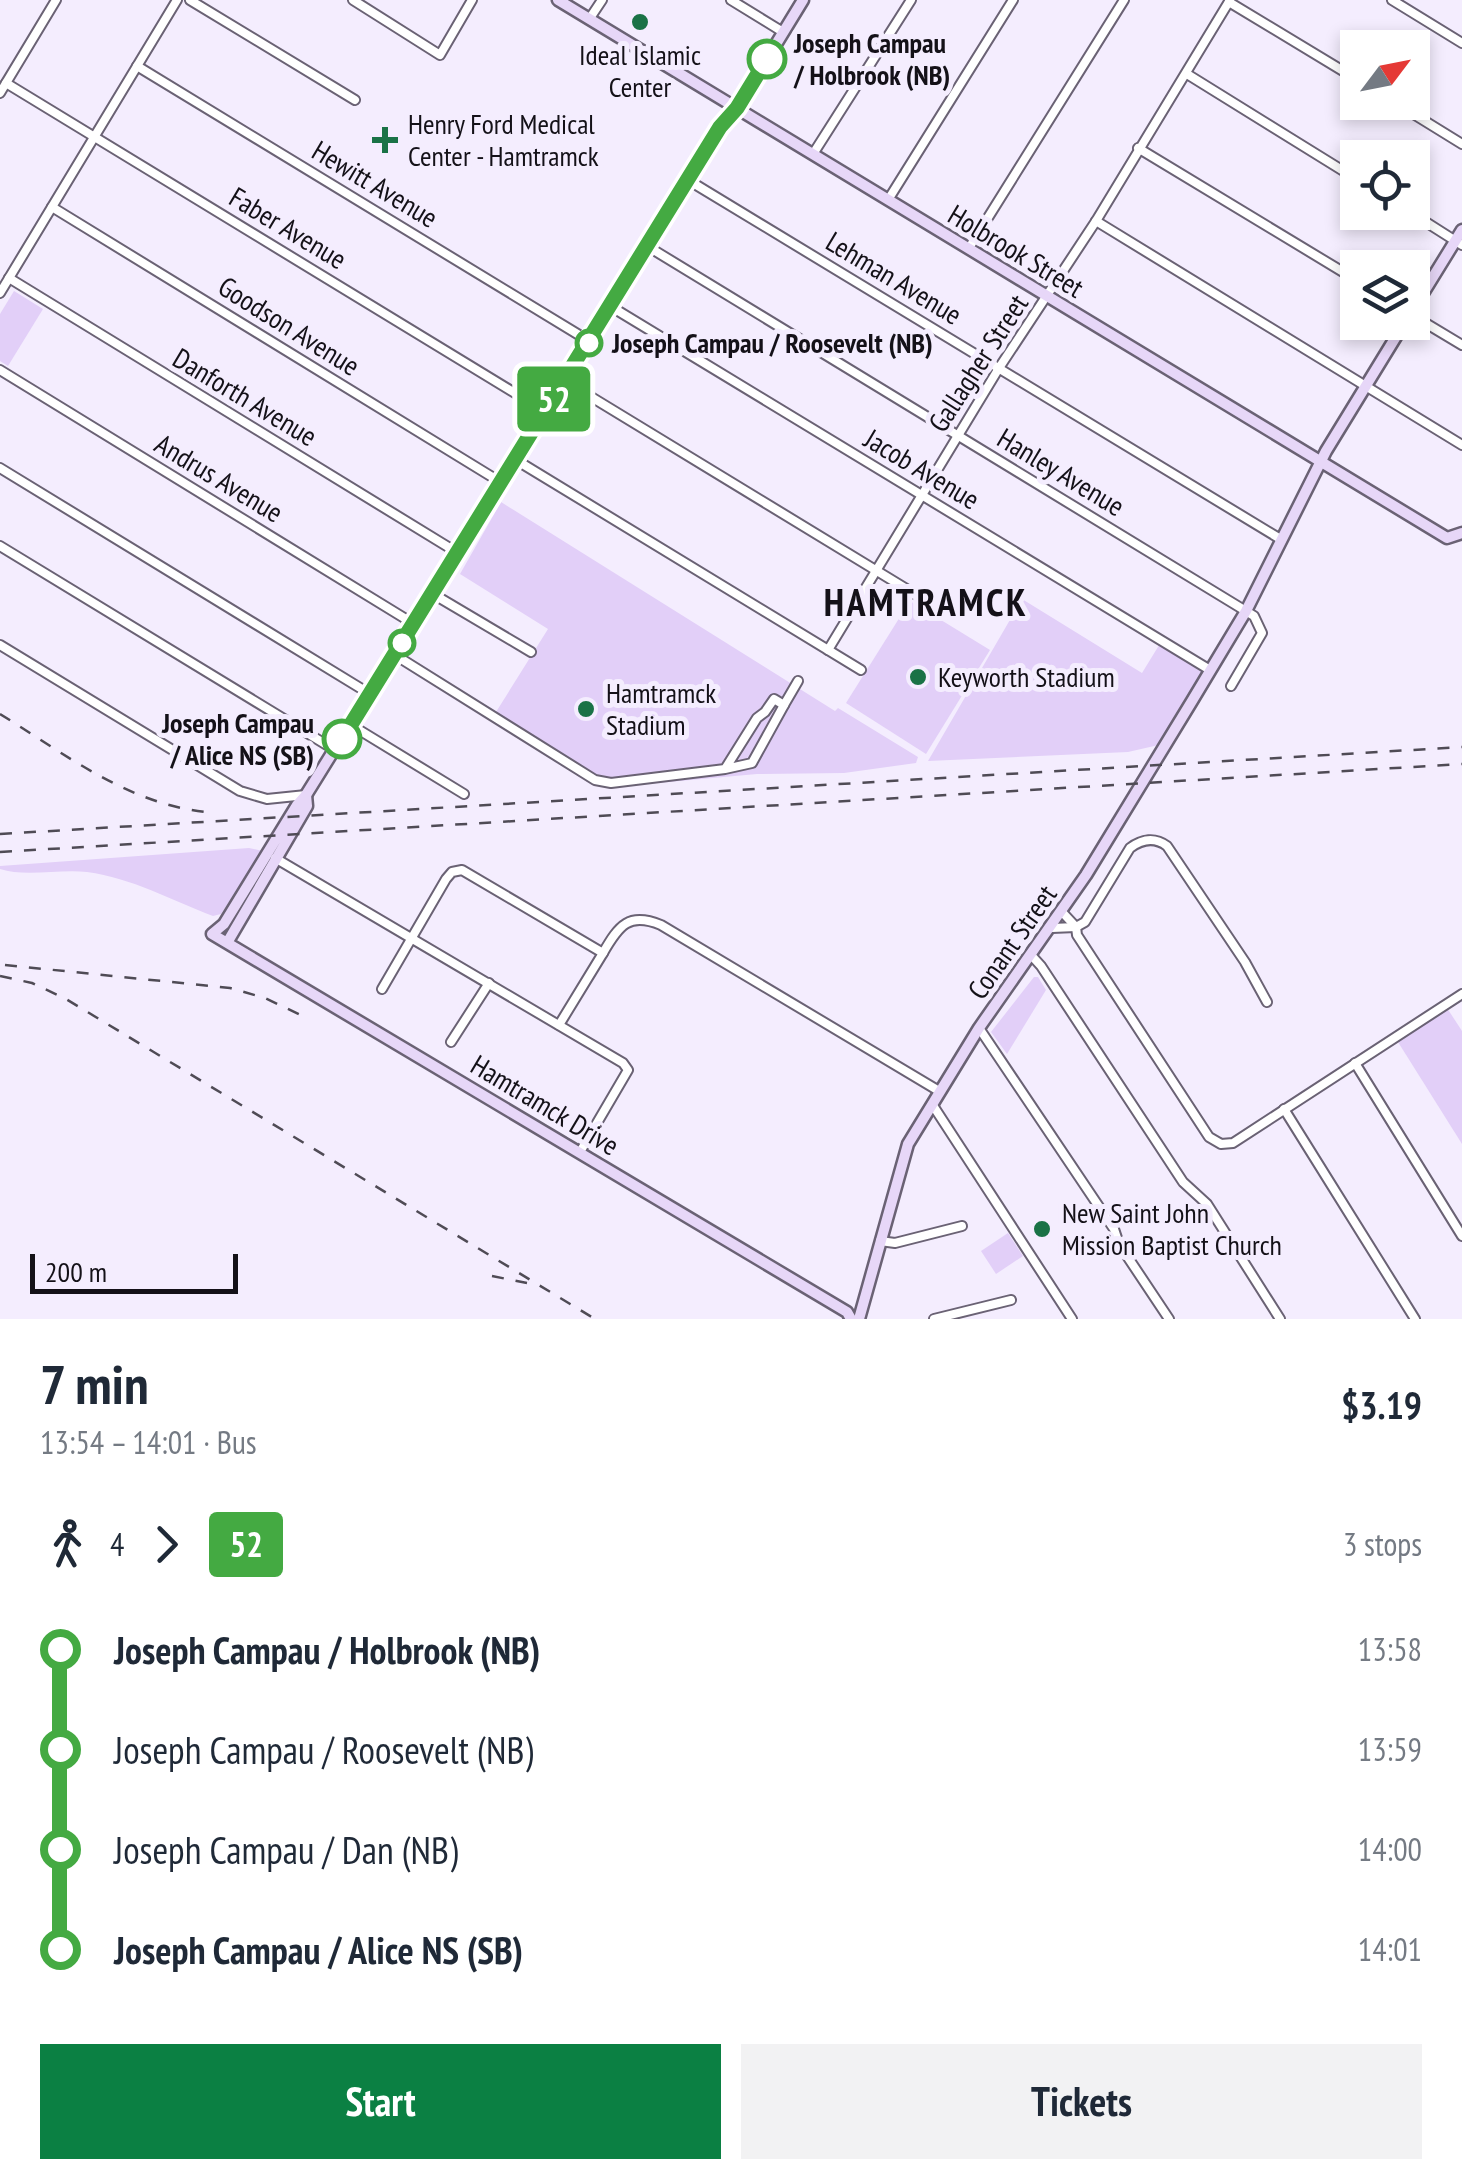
<!DOCTYPE html>
<meta charset="utf-8">
<style>
:root{--surface:#fff;--page:#f2f2f3;--text:#1f2937;--muted:#747a83;--accent:#0b8043}
body{margin:0;font-family:"PT Sans Narrow",sans-serif;background:var(--page);color:var(--text);height:100vh;display:flex;flex-direction:column;font-size:38px;white-space:nowrap}
*{box-sizing:border-box;margin:0}
p{font-size:32px;color:var(--muted)}
.icon{flex:none;width:55px;height:55px;fill:none;stroke:currentColor;stroke-width:2;stroke-linecap:round;stroke-linejoin:round}
.map{position:relative;height:1319px;overflow:hidden}
.details{display:flex;flex-direction:column;background:var(--surface);flex:1}
.details>*{flex:none}
.badge{padding:0 20px;border-radius:8px;font-size:35px;line-height:65px}
.needle{width:65px;rotate:58deg}
.tools{position:absolute;left:1340px;top:30px;display:grid;gap:20px}
.tools a{display:grid;place-items:center;width:90px;height:90px;border-radius:0px;background:var(--surface);box-shadow:0 5px 15px #0003;font-size:50px}
.scale{position:absolute;left:30px;bottom:25px;width:208px;box-sizing:border-box;padding-left:10px;border:5px solid #141118;border-top:0;font-size:28px;line-height:35px;white-space:nowrap;color:#141118;-webkit-text-stroke:8px #f4edfe;paint-order:stroke}
.map>.badge{position:absolute;translate:-50% -50%;box-shadow:0 0 0 5px #fff}
.legs{display:flex;align-items:center;gap:15px;height:110px;padding:0 40px;font-size:32px}
.legs p{margin-inline-start:auto}
.headline{display:flex;align-items:center;justify-content:space-between;height:170px;padding:0 40px}
h1{font-size:55px;font-weight:600;line-height:75px}
.cta{display:flex;gap:20px;margin-top:auto;padding:20px 40px}
.cta a{flex:1;height:115px;border-radius:0px;background:var(--accent);color:#fff;font-size:40px;font-weight:600;line-height:115px;text-align:center}
.cta a+a{background:var(--page);color:var(--text)}
ul{padding:0 40px;list-style:none}
li{display:flex;align-items:center;gap:35px;height:100px;font-size:38px}
li i{display:grid;place-items:center;width:15px;height:100%;margin:0 12px;background:currentColor}
li i::after{content:'';width:25px;height:25px;margin:-12px;border:8px solid;border-radius:50%;background:var(--surface)}
li p{margin-inline-start:auto}
li:first-child i{background:linear-gradient(#0000 50%,currentColor 0)}
li:last-child i{background:linear-gradient(currentColor 50%,#0000 0)}
.map>svg:first-child{display:block}
.green{fill:#e2cff8}
.lines{fill:none;stroke-linecap:round;stroke-linejoin:round}
.street-casing{stroke:#6a6274;stroke-width:12}
.secondary-casing{stroke:#6a6274;stroke-width:15}
.street{stroke:#fff;stroke-width:8}
.secondary{stroke:#e7d7f8;stroke-width:10}
.rail{stroke:#4f4b55;stroke-width:2.5;stroke-dasharray:12 12;stroke-linecap:butt}
.line-1-casing{stroke:#fff;stroke-width:22}
.line-1{stroke:#44aa42;stroke-width:15}
.poi-dot{fill:#1a7246;stroke:#f4edfe;stroke-width:4}
.stop-1-dot{fill:#fff;stroke:#44aa42;stroke-width:5}
.labels{text-anchor:middle;stroke-width:10;stroke-linejoin:round;paint-order:stroke}
.stop-label{font-size:28px;font-weight:bold;fill:#141118;stroke:#f4edfe;text-anchor:start}
.poi-label{font-size:28px;fill:#141118;stroke:#f4edfe;text-anchor:start}
.street-label{font-size:28px;fill:#141118;stroke:#f4edfe}
.district-label{font-size:38px;font-weight:bold;letter-spacing:2.5px;fill:#141118;stroke:#f4edfe}
</style>
<div class="map">
<svg width="1462" height="1319" viewBox="0 0 1462 1319">
<rect width="100%" height="100%" fill="#f4edfe"/>
<g class="green">
<path d="M14,291L43,309L8,366L0,361V314Z"/>
<path d="M501,502L835,711L838,708L918,757L916,763L844,773L757,774L613,787L496,712L548,629L460,574Z"/>
<path d="M1022,599L1142,673L1161,642L1210,670L1163,744L1128,752L928,761Z"/>
<path d="M910,601L990,650L926,754L846,703Z"/>
<path d="M249,848L263,851L221,914L213,916C171,900 132,878 87,872C60,869 24,877 0,869V866Z"/>
<path d="M1034,977H1038L1046,990L1007,1054L991,1032Z"/>
<path d="M1447,1008L1462,1031V1144L1398,1042Z"/>
<path d="M1008,1233L1023,1256L996,1274L981,1251Z"/>
</g>
<g class="lines">
<defs>
<g id="street">
<path d="M190,0L355,100"/>
<path d="M353,0L440,55L472,0"/>
<path d="M731,0L783,32"/>
<path d="M1392,0L1462,43"/>
<path d="M1229,2L1358,80"/>
<path d="M590,18L602,0"/>
<path d="M137,66L589,341"/>
<path d="M1187,74L1358,180"/>
<path d="M6,83L546,412"/>
<path d="M0,93L56,0"/>
<path d="M1394,102L1462,144"/>
<path d="M1138,148L1358,281"/>
<path d="M813,154L911,0"/>
<path d="M688,180L1282,540"/>
<path d="M888,200L1013,0"/>
<path d="M52,207L502,483"/>
<path d="M1410,212L1462,245"/>
<path d="M1096,221L1462,445"/>
<path d="M647,246L1254,616L1262,633L1231,686"/>
<path d="M969,248L1124,0"/>
<path d="M9,278L458,553"/>
<path d="M0,293L177,0"/>
<path d="M610,306L1210,670"/>
<path d="M1412,315L1462,345"/>
<path d="M0,370L414,624"/>
<path d="M565,381L923,599"/>
<path d="M516,460L861,670"/>
<path d="M0,468L370,694"/>
<path d="M0,546L335,750"/>
<path d="M433,594L531,652"/>
<path d="M0,645L240,791L267,799L306,795"/>
<path d="M828,650L999,368L1096,221L1230,0"/>
<path d="M395,655L595,780L611,783L725,769L757,718L765,712L774,699L784,705L752,763L725,769"/>
<path d="M784,705L798,681"/>
<path d="M351,725L464,794"/>
<path d="M275,858L623,1063L628,1070L580,1152"/>
<path d="M1062,912L1076,927L1077,935L1209,1137L1221,1144L1233,1143L1462,994"/>
<path d="M1052,928L1076,927L1085,922L1130,848C1142,839 1155,837 1167,846L1245,962L1267,1002"/>
<path d="M603,953C619,925 629,912 661,925L939,1091"/>
<path d="M1031,955L1041,966L1183,1182L1207,1204L1280,1319"/>
<path d="M382,989L446,879L452,872L462,870L603,953L559,1025"/>
<path d="M979,1028L1114,1229L1119,1244L1169,1319"/>
<path d="M451,1042L489,983"/>
<path d="M1355,1063L1462,1236"/>
<path d="M932,1104L1072,1319"/>
<path d="M1284,1109L1415,1319"/>
<path d="M880,1241L895,1243L962,1226"/>
<path d="M934,1319L1011,1300"/>
</g>
<g id="secondary">
<path d="M558,0L1447,538L1462,533"/>
<path d="M1412,311L1462,230"/>
<path d="M306,795L721,127L737,108L803,0"/>
<path d="M227,943L307,806L306,795L297,805L224,924L212,934L847,1312L851,1319"/>
<path d="M859,1319L908,1144L979,1028L1086,875L1192,701L1246,611L1326,451L1405,322"/>
</g>
</defs>
<use href="#street" class="street-casing"/>
<use href="#secondary" class="secondary-casing"/>
<use href="#street" class="street"/>
<use href="#secondary" class="secondary"/>
<g class="rail">
<path d="M0,714C65,754 128,804 206,812"/>
<path d="M0,834L1462,747"/>
<path d="M0,852L1462,764"/>
<path d="M5,965L230,988L265,998L309,1019"/>
<path d="M0,976L32,983L66,999L595,1319"/>
<path d="M492,1276L527,1283"/>
</g>
</g>
<g class="lines">
<defs>
<path id="line-1" d="M342,739L720,127L737,108L767,59"/>
</defs>
<use href="#line-1" class="line-1-casing"/>
<use href="#line-1" class="line-1"/>
</g>
<g class="poi-dot">
<circle cx="640" cy="22" r="10"/>
<path d="M380 125h10v10h10v10h-10v10h-10v-10h-10v-10h10z"/>
<circle cx="918" cy="677" r="10"/>
<circle cx="586" cy="709" r="10"/>
<circle cx="1042" cy="1229" r="10"/>
</g>
<g class="stop-1-dot">
<circle cx="767" cy="59" r="18"/>
<circle cx="589" cy="343" r="12"/>
<circle cx="402" cy="643" r="12"/>
<circle cx="342" cy="739" r="18"/>
</g>
<g class="labels">
<g class="stop-label">
<text x="794" y="53">Joseph Campau<tspan x="794" dy="32">/ Holbrook (NB)</tspan></text>
<text x="612" y="353">Joseph Campau / Roosevelt (NB)</text>
<text x="314" y="733" text-anchor="end">Joseph Campau<tspan x="314" dy="32">/ Alice NS (SB)</tspan></text>
</g>
<g class="poi-label">
<text x="640" y="65" text-anchor="middle">Ideal Islamic<tspan x="640" dy="32">Center</tspan></text>
<text x="408" y="134">Henry Ford Medical<tspan x="408" dy="32">Center - Hamtramck</tspan></text>
<text x="938" y="687">Keyworth Stadium</text>
<text x="606" y="703">Hamtramck<tspan x="606" dy="32">Stadium</tspan></text>
<text x="1062" y="1223">New Saint John<tspan x="1062" dy="32">Mission Baptist Church</tspan></text>
</g>
<g class="street-label">
<text transform="translate(375 184) rotate(31)" y="10">Hewitt Avenue</text>
<text transform="translate(288 228) rotate(31)" y="10">Faber Avenue</text>
<text transform="translate(1016 251) rotate(31)" y="10">Holbrook Street</text>
<text transform="translate(894 278) rotate(31)" y="10">Lehman Avenue</text>
<text transform="translate(289 326) rotate(32)" y="10">Goodson Avenue</text>
<text transform="translate(978 363) rotate(-57)" y="10">Gallagher Street</text>
<text transform="translate(245 397) rotate(31)" y="10">Danforth Avenue</text>
<text transform="translate(922 469) rotate(31)" y="10">Jacob Avenue</text>
<text transform="translate(1061 472) rotate(31)" y="10">Hanley Avenue</text>
<text transform="translate(219 478) rotate(31)" y="10">Andrus Avenue</text>
<text transform="translate(1012 942) rotate(-55)" y="10">Conant Street</text>
<text transform="translate(545 1105) rotate(31)" y="10">Hamtramck Drive</text>
</g>
<g class="district-label">
<text x="926" y="616">HAMTRAMCK</text>
</g>
</g>
</svg>
<div class="tools">
<a><svg class="needle" viewBox="-14 -14 28 28"><path d="M0-13l5 13h-10z" fill="#e53935"/><path d="M0 13l5-13h-10z" fill="#747a83"/></svg></a>
<a><svg class="icon" aria-label="locate" viewBox="0 0 24 24"><circle cx="12" cy="12" r="6"/><path d="M12 2v4M12 18v4M2 12h4M18 12h4"/></svg></a>
<a><svg class="icon" aria-label="layers" viewBox="0 0 24 24"><path d="M12 4l9 5-9 5-9-5zM3 14l9 5 9-5"/></svg></a>
</div>
<div class="scale">200 m</div>
<b class="badge" style="left:554px;top:399px;background:#44aa42;color:#fff">52</b>
</div>
<section class="details">
<div class="headline"><div><h1>7 min</h1><p>13:54 – 14:01 · Bus</p></div><b>$3.19</b></div>
<div class="legs"><svg class="icon" aria-label="walk" viewBox="0 0 24 24"><circle cx="13" cy="4" r="2"/><path d="M13 8l-2 6 4 7M11 14l-3 7M7 12l3-4h3l4 4"/></svg>4<svg class="icon" aria-label="forward" viewBox="0 0 24 24"><path d="M9 5l7 7-7 7"/></svg><b class="badge" style="background:#44aa42;color:#fff">52</b><p>3 stops</p></div>
<ul>
<li><i style="color:#44aa42"></i><b>Joseph Campau / Holbrook (NB)</b><p>13:58</p></li>
<li><i style="color:#44aa42"></i><span>Joseph Campau / Roosevelt (NB)</span><p>13:59</p></li>
<li><i style="color:#44aa42"></i><span>Joseph Campau / Dan (NB)</span><p>14:00</p></li>
<li><i style="color:#44aa42"></i><b>Joseph Campau / Alice NS (SB)</b><p>14:01</p></li>
</ul>
<div class="cta"><a>Start</a><a>Tickets</a></div>
</section>
